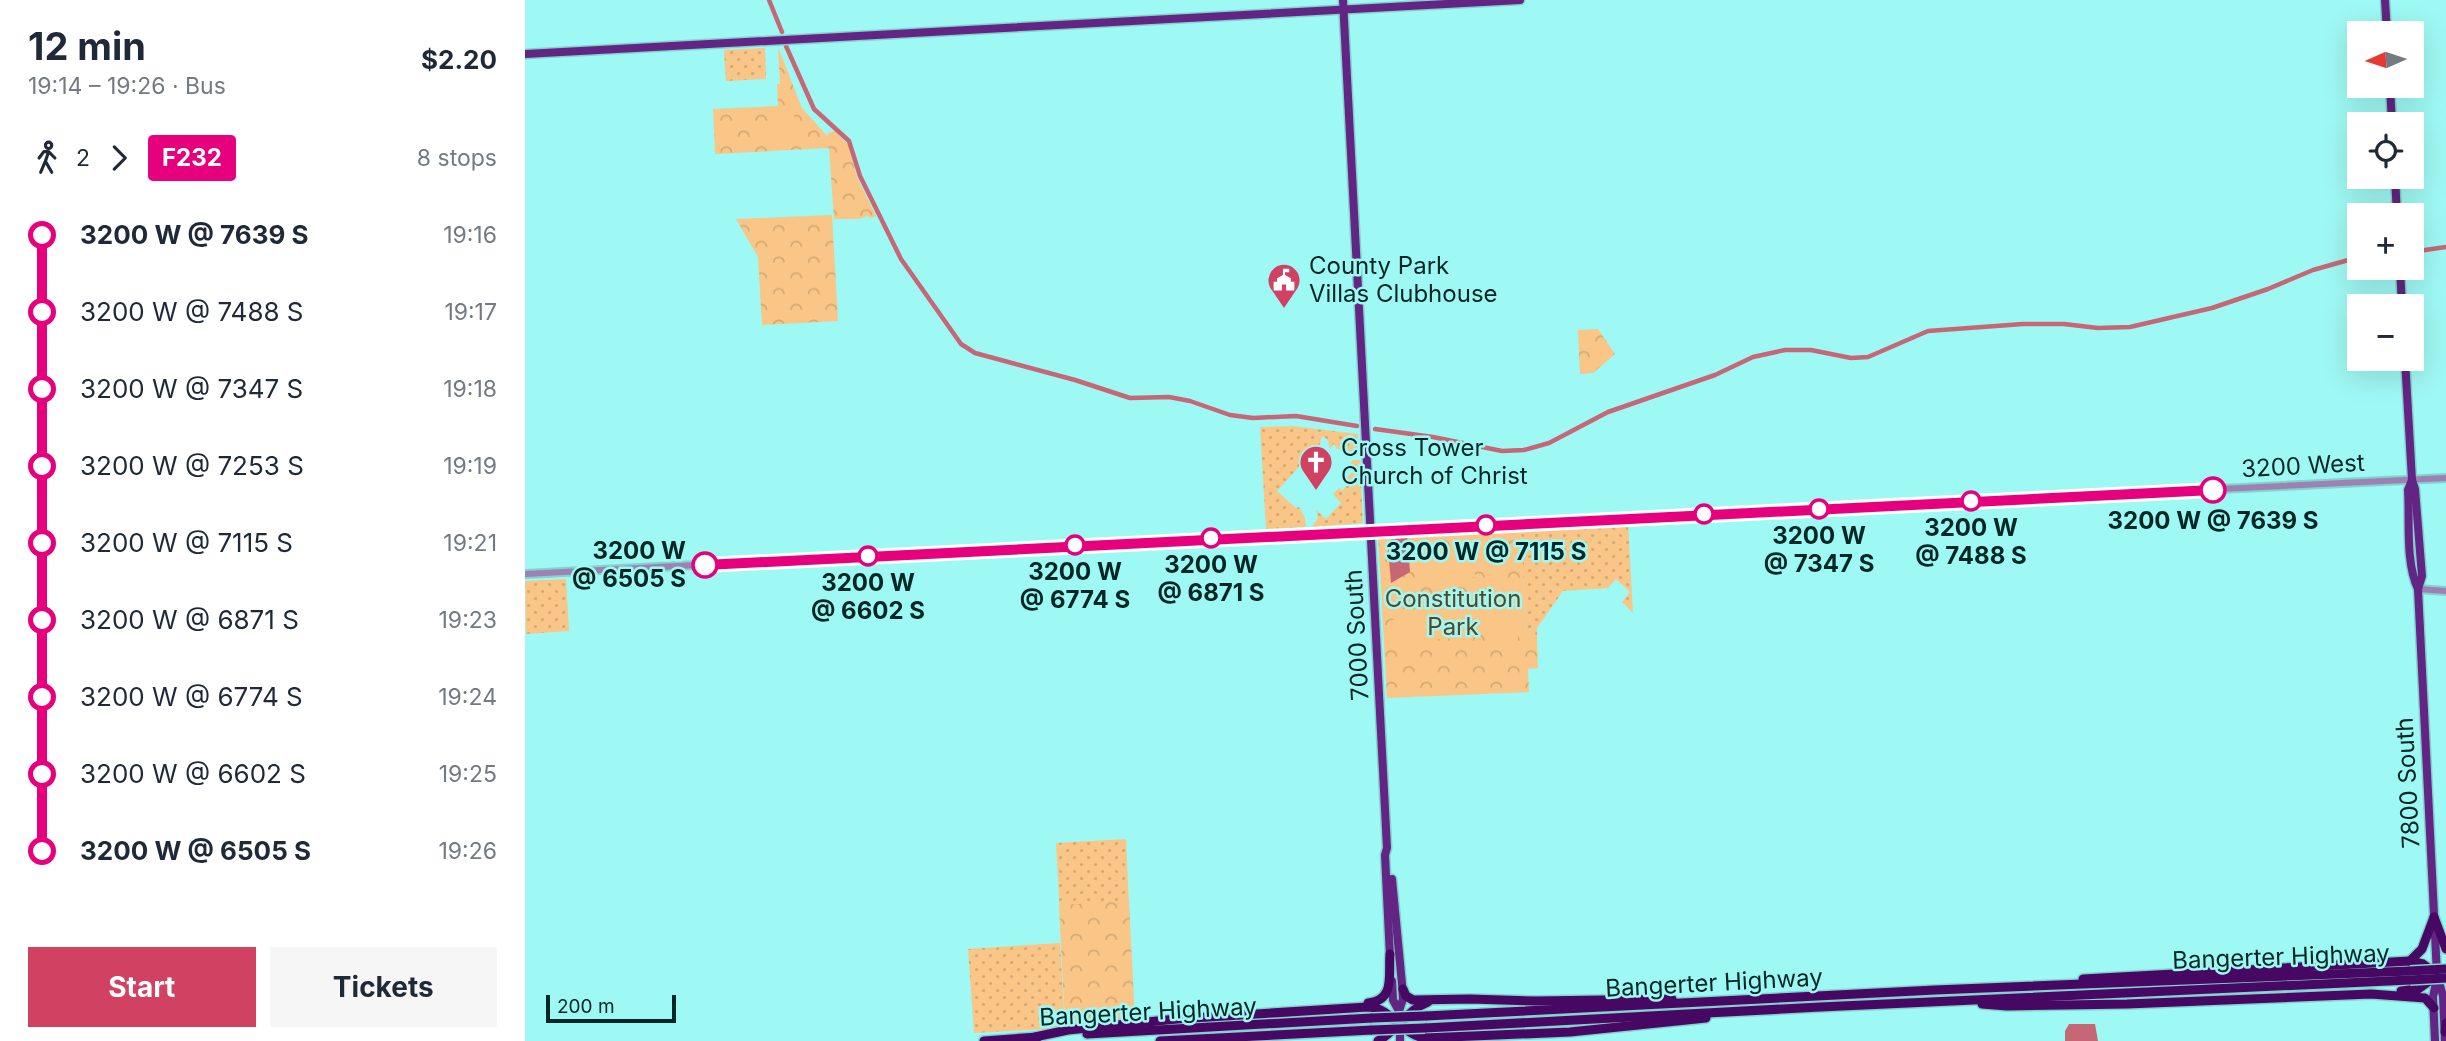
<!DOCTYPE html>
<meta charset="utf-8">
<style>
:root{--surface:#fff;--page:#f6f6f7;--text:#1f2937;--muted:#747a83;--accent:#d14262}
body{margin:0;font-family:Inter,sans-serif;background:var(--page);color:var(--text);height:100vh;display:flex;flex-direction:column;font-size:26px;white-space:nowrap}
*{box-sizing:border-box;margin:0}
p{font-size:23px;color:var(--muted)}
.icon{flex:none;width:38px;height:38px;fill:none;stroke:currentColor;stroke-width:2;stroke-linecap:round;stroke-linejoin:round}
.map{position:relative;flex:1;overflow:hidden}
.panel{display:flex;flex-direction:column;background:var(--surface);width:525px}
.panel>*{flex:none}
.badge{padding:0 14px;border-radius:5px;font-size:24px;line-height:46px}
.needle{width:46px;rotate:267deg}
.controls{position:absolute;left:1822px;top:21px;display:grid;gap:14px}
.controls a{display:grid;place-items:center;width:77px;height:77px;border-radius:0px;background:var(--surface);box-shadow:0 7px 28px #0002;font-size:35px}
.scale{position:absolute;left:21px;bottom:18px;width:130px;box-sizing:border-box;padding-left:7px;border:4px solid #002725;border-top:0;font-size:19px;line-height:24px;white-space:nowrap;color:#002725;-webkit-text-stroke:5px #9ef8f3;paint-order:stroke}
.map>.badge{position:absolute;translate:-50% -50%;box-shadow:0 0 0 4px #fff}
.legs{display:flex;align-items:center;gap:10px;height:77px;padding:0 28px;font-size:23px}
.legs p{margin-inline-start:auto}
.summary{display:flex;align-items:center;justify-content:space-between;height:119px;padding:0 28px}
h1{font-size:38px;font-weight:700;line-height:52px}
.cta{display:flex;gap:14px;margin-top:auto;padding:14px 28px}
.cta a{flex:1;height:80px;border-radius:0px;background:var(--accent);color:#fff;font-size:28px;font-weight:700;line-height:80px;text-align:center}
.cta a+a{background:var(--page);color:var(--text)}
ul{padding:0 28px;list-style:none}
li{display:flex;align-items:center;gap:24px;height:77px;font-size:26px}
li i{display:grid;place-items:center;width:10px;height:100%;margin:0 9px;background:currentColor}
li i::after{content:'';width:18px;height:18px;margin:-9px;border:5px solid;border-radius:50%;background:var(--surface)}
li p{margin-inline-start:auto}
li:first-child i{background:linear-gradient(#0000 50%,currentColor 0)}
li:last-child i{background:linear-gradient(currentColor 50%,#0000 0)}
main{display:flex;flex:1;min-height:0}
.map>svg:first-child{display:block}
.grass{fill:url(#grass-dots)}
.park{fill:url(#park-crowns)}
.pitch{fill:#f9c687}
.water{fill:#c66776}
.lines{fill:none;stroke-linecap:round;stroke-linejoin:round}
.canal{stroke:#c66776;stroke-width:4.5}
.minor-casing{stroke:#82d2ce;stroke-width:10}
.major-casing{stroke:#82d2ce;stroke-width:11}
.highway-casing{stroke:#82d2ce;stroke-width:12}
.minor{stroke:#9e80b2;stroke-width:6}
.major{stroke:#622583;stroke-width:8}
.highway{stroke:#470863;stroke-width:9}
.highway-bridge-casing{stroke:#82d2ce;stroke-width:12;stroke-linecap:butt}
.highway-bridge{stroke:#470863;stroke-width:9}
.line-1-casing{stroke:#fff;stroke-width:16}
.line-1{stroke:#e6007e;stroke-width:10}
.stop-1-dot{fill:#fff;stroke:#e6007e;stroke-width:3.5}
.labels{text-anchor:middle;stroke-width:5;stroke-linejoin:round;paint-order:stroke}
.poi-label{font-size:24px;fill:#002725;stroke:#9ef8f3;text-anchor:start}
.street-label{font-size:24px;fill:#002725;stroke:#9ef8f3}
.stop-label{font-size:24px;font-weight:bold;fill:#002725;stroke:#9ef8f3}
.park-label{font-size:24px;fill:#5d4321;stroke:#9ef8f3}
</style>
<main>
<section class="panel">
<div class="summary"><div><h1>12 min</h1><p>19:14 – 19:26 · Bus</p></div><b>$2.20</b></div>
<div class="legs"><svg class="icon" aria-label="walk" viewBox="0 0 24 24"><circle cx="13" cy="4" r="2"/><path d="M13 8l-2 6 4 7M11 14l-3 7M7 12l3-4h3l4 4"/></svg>2<svg class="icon" aria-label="forward" viewBox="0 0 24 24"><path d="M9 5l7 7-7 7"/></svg><b class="badge" style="background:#e6007e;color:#fff">F232</b><p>8 stops</p></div>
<ul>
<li><i style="color:#e6007e"></i><b>3200 W @ 7639 S</b><p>19:16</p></li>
<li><i style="color:#e6007e"></i><span>3200 W @ 7488 S</span><p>19:17</p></li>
<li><i style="color:#e6007e"></i><span>3200 W @ 7347 S</span><p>19:18</p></li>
<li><i style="color:#e6007e"></i><span>3200 W @ 7253 S</span><p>19:19</p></li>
<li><i style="color:#e6007e"></i><span>3200 W @ 7115 S</span><p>19:21</p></li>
<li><i style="color:#e6007e"></i><span>3200 W @ 6871 S</span><p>19:23</p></li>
<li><i style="color:#e6007e"></i><span>3200 W @ 6774 S</span><p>19:24</p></li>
<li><i style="color:#e6007e"></i><span>3200 W @ 6602 S</span><p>19:25</p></li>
<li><i style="color:#e6007e"></i><b>3200 W @ 6505 S</b><p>19:26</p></li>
</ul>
<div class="cta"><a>Start</a><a>Tickets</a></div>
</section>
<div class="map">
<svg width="1921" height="1041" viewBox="0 0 1921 1041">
<defs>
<pattern id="grass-dots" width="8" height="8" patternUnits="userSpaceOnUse" patternTransform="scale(1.75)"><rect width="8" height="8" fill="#f9c687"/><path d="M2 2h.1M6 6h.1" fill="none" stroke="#d4aa74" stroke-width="1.8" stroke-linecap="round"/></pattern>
<pattern id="park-crowns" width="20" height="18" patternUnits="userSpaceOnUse" patternTransform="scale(1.75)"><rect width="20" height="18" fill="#f9c687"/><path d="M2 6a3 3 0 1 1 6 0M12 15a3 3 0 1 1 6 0" fill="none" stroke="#d4aa74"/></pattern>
</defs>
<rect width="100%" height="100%" fill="#9ef8f3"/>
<g class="grass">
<path d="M240,48L241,79L201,81L199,50Z"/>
<path d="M767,426L833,434L834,454H826L821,459L819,452L811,448L809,443L805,449L803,440L797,436L795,444L752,491L771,508L774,507L780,518L781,527L741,529L735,427Z"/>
<path d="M828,460H835L838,523L787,527L793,518L791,510L801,519L816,503L808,494L814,488L817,491L824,483L822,478L829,470L824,464Z"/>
<path d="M1103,524L1108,613L1097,602L1105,592L1091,579L1083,588L1038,591L1012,628V639L1001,640L996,530Z"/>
<path d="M41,579L44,631L1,634L0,581Z"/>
<path d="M601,839L609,1019L541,1024L531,843Z"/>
<path d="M535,943L540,1028L449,1033L443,949Z"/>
</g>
<g class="park">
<path d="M253,47L277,108L303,137V133L310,131L323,145L332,177L351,216L346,218L342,216L334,219H309L304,148L190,154L188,109L253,106L252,84H255Z"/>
<path d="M307,215L313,321L237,325L233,257L211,219Z"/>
<path d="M1073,329L1090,354L1068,373L1055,374L1053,330Z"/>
<path d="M996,528L1001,639H1012L1013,668L1003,669L1004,692L862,698L853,535Z"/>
<path d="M604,901L610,1021L540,1024L534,905Z"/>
</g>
<g class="pitch">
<path d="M269,114L271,144L242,146C243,127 249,115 269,114Z"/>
<path d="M971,540L975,543V563C954,565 952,561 951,541Z"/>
<path d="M948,545L950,577L891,580L889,549Z"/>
<path d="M990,581L993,641L961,643L958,583Z"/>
<path d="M950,606L952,637L893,640L892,609Z"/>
<path d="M884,619L890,622L892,642L871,643L868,641L867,620Z"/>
</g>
<g class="water">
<path d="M882,534L885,572L866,583L863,548L868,535Z"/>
<path d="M1544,1024H1570L1573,1041H1540V1031Z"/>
</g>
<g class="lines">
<g class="canal">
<path d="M244,0L257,32"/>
<path d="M261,46L289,109L324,141L335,176L376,259L436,344L450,353L550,380L605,398L644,397L665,401L705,415L728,418L771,416L832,426"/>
<path d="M1886,252L1921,247"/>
<path d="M850,429L908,437L977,451L999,450L1024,443L1083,412L1190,375L1228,357L1260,350H1286L1326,358L1343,357L1403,331L1498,324H1539L1573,328L1605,327L1687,308L1743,289L1788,270L1834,257"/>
</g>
<defs>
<g id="minor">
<path d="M0,574L846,530L1921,478"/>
<path d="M1893,589L1921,591"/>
</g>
<g id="major">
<path d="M818,0L862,848L860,855L865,957"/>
<path d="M1860,0L1862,33"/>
<path d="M0,54L995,0"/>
<path d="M1865,86L1867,124"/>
<path d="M1870,177L1872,215"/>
<path d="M1875,268L1877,306"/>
<path d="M1880,359L1887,480L1890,489L1897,576L1893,589L1912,975L1918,996L1920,1041"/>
<path d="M1887,480L1883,490C1885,521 1880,561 1893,589"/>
<path d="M867,879L877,984L878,999L874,1011"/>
<path d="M867,981L868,1000L874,1011"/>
<path d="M875,1024V1041"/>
<path d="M1910,1041L1908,997L1912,978"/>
</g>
<g id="highway">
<path d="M1909,917L1921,949"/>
<path d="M1885,961L1897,949L1909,917"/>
<path d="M1558,979L1885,961L1898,964L1910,973"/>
<path d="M878,989L881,996L888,1000L945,999L1011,1001L1147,999"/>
<path d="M1876,991L1893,989L1910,977"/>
<path d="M843,1003C871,1000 863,974 865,954"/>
<path d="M1457,1004L1482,1006L1602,1004L1846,994L1900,998L1909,1008"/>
<path d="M901,1016L1410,990L1885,971"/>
<path d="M900,1028L1295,1007L1885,980"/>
<path d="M1920,1032L1921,1023"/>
<path d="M562,1034L847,1018"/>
<path d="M510,1037L543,1030L652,1019L842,1007C867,1007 876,1035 900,1038L1045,1032L1181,1018"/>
<path d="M459,1041L513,1037"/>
<path d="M635,1041L847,1030"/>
<path d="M853,1041C873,1030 882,1010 903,1002"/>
</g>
</defs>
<use href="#minor" class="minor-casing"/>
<use href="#major" class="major-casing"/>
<use href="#highway" class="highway-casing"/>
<use href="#minor" class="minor"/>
<use href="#major" class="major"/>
<use href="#highway" class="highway"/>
<defs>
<g id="highway-bridge">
<path d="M1885,971L1921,969"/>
<path d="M1885,980L1921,978"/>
<path d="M847,1018L901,1016"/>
<path d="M847,1030L900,1028"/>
</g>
</defs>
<use href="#highway-bridge" class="highway-bridge-casing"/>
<use href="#highway-bridge" class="highway-bridge"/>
</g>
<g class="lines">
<defs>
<path id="line-1" d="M180,565L1688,490"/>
</defs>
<use href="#line-1" class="line-1-casing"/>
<use href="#line-1" class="line-1"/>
</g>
<defs>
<symbol id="civic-pin" viewBox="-11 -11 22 30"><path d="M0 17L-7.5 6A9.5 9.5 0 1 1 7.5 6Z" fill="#d14262" stroke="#9ef8f3"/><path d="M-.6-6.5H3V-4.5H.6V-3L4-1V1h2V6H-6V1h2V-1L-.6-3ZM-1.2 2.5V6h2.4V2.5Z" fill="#fff"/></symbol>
<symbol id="church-pin" viewBox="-11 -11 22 30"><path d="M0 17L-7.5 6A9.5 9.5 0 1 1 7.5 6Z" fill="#d14262" stroke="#9ef8f3"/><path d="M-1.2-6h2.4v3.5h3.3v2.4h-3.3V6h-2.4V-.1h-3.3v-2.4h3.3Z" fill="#fff"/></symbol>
</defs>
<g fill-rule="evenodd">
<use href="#civic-pin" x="740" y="261" width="38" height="52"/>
<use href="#church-pin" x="772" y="443" width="38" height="52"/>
</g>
<g class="stop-1-dot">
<circle cx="1688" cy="490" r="12"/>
<circle cx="1446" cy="501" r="9"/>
<circle cx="1294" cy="509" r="9"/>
<circle cx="1179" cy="514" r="9"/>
<circle cx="961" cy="525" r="9"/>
<circle cx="686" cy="538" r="9"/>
<circle cx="550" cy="545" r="9"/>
<circle cx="343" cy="556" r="9"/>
<circle cx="180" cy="565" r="12"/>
</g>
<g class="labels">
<g class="poi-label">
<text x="784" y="274">County Park<tspan x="784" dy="28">Villas Clubhouse</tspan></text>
<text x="816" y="456">Cross Tower<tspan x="816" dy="28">Church of Christ</tspan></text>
</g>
<g class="street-label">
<text transform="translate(1778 466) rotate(-3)" y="8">3200 West</text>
<text transform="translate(832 635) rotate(-93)" y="8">7000 South</text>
<text transform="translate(1883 783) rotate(-93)" y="8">7800 South</text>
<text transform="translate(1756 957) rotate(-2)" y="8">Bangerter Highway</text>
<text transform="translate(1189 983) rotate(-3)" y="8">Bangerter Highway</text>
<text transform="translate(623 1012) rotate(-3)" y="8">Bangerter Highway</text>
</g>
<g class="stop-label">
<text x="1688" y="529">3200 W @ 7639 S</text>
<text x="1446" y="536">3200 W<tspan x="1446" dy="28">@ 7488 S</tspan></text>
<text x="1294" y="544">3200 W<tspan x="1294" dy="28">@ 7347 S</tspan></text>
<text x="161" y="559" text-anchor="end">3200 W<tspan x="161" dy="28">@ 6505 S</tspan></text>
<text x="961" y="560">3200 W @ 7115 S</text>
<text x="686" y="573">3200 W<tspan x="686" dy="28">@ 6871 S</tspan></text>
<text x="550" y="580">3200 W<tspan x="550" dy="28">@ 6774 S</tspan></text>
<text x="343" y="591">3200 W<tspan x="343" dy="28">@ 6602 S</tspan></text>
</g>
<g class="park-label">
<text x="928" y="607">Constitution<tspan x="928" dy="28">Park</tspan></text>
</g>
</g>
</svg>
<div class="controls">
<a><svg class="needle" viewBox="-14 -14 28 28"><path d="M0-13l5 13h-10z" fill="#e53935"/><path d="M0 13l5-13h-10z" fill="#747a83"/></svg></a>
<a><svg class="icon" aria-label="locate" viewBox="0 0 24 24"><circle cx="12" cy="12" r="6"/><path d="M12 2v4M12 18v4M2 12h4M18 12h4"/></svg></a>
<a>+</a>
<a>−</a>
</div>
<div class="scale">200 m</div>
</div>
</main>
